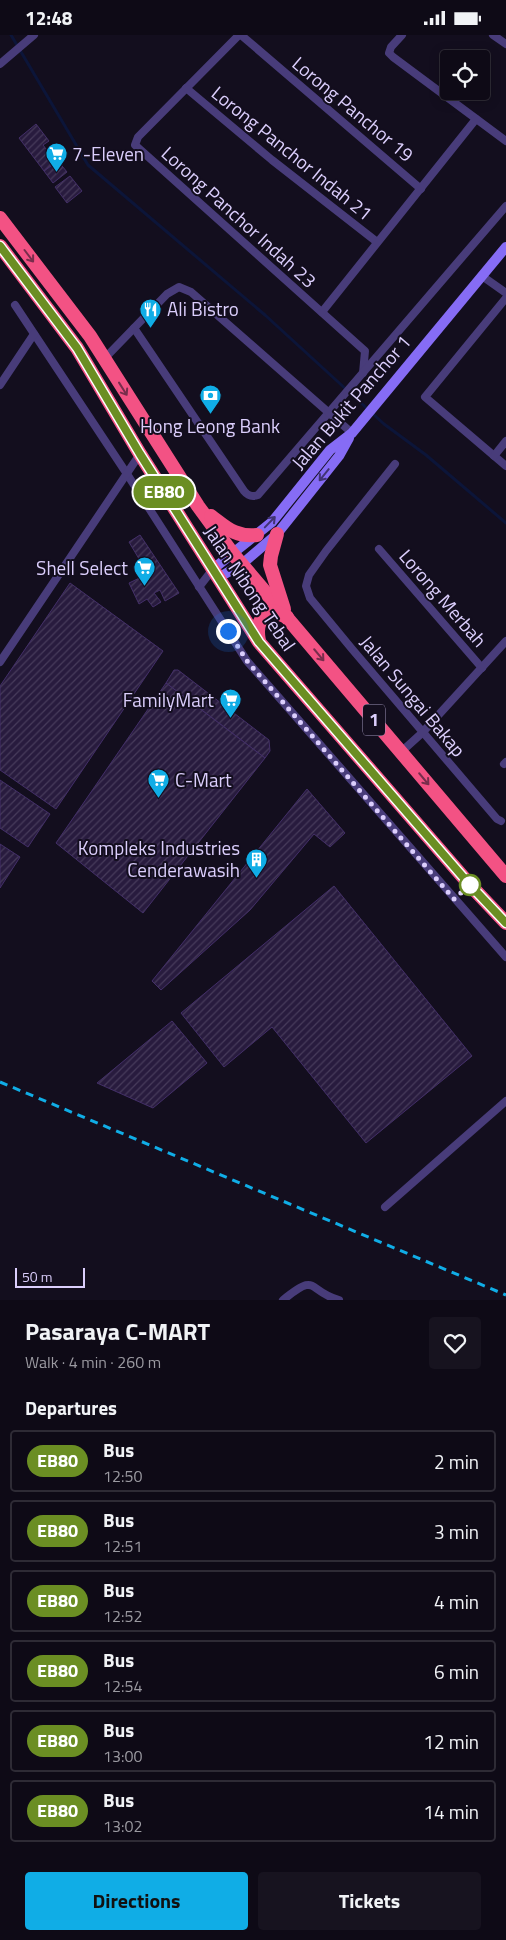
<!DOCTYPE html>
<meta charset="utf-8">
<style>
:root{--surface:#0e0a16;--page:#17131f;--text:#f1f3f6;--muted:#9b9aa1;--line:#2e2b35;--accent:#10ade6}
body{margin:0;font-family:"Titillium Web",sans-serif;background:var(--page);color:var(--text);height:100vh;display:flex;flex-direction:column;font-size:19px;white-space:nowrap}
*{box-sizing:border-box;margin:0}
p{font-size:16px;color:var(--muted)}
.icon{flex:none;width:28px;height:28px;fill:none;stroke:currentColor;stroke-width:2;stroke-linecap:round;stroke-linejoin:round}
.map{position:relative;height:1265px;overflow:hidden}
.sheet{display:flex;flex-direction:column;background:var(--surface);flex:1}
.sheet>*{flex:none}
.badge{padding:0 10px;border-radius:16px;font-size:18px;line-height:32px}
.buttons{position:absolute;left:440px;top:15px;display:grid;gap:10px}
.buttons a{display:grid;place-items:center;width:50px;height:50px;border-radius:5px;background:var(--surface);box-shadow:0 2px 12px #0003,0 0 0 1px var(--line);font-size:25px}
.scale{position:absolute;left:15px;bottom:12px;width:70px;box-sizing:border-box;padding-left:5px;border:2px solid #dbcefc;border-top:0;font-size:14px;line-height:18px;white-space:nowrap;color:#dbcefc;-webkit-text-stroke:4px #130e1e;paint-order:stroke}
.you{position:absolute;width:25px;height:25px;margin:-12px;border:4px solid #fff;border-radius:50%;background:#1a73e8;box-shadow:0 0 0 8px #1a73e833}
.map>.badge{position:absolute;translate:-50% -50%;box-shadow:0 0 0 2px #fff}
h2{padding:0 25px;font-size:19px;line-height:45px}
.round{display:grid;place-items:center;flex:none;width:52px;height:52px;border-radius:5px;background:var(--page)}
.summary{display:flex;align-items:center;justify-content:space-between;height:85px;padding:0 25px}
h1{font-size:24px;font-weight:700;line-height:38px}
.primary-button{display:flex;gap:10px;margin-top:auto;padding:10px 25px}
.primary-button a{flex:1;height:58px;border-radius:5px;background:var(--accent);color:#111;font-size:20px;font-weight:700;line-height:58px;text-align:center}
.primary-button a+a{background:var(--page);color:var(--text)}
ul{padding:0;list-style:none}
li{display:flex;align-items:center;gap:15px;height:62px;margin:0 10px 8px;padding:0 15px;border:2px solid var(--line);border-radius:5px}
li div{flex:1}
li b{display:block;font-size:19px}
li em{font-style:normal}
li .badge{min-width:55px;font-weight:700;text-align:center}
.status{display:flex;justify-content:space-between;align-items:center;height:35px;padding:0 25px;background:var(--surface);direction:ltr}
.status svg{height:14px;fill:currentColor}
.map>svg:first-child{display:block}
.lines{fill:none;stroke-linecap:round;stroke-linejoin:round}
.stream{stroke:#0c1539;stroke-width:3}
.building{fill:url(#building-hatch);stroke:#432f68}
.street{stroke:#483c7a;stroke-width:8}
.secondary{stroke:#866cf5;stroke-width:10}
.highway{stroke:#f35284;stroke-width:14}
.rail{stroke:#10ade6;stroke-width:3;stroke-dasharray:8 6;stroke-linecap:butt}
.oneway{stroke:#782d4c}
.oneway2{stroke:#413474}
.line-casing{stroke:#fff;stroke-width:11}
.line{stroke:#6b8e23;stroke-width:8}
.walk{stroke:#dbcefc;stroke-width:5;stroke-dasharray:0 9}
.stop-dot{fill:#fff;stroke:#6b8e23;stroke-width:2.5}
.labels{text-anchor:middle;stroke-width:4;stroke-linejoin:round;paint-order:stroke}
.shield{fill:#130e1e;stroke:#9f94b9;stroke-width:1}
.shield-label{font-size:18px;font-weight:bold;fill:#dbcefc}
.street-label{font-size:19px;fill:#dbcefc;stroke:#130e1e}
.poi-label{font-size:19px;fill:#dbcefc;stroke:#130e1e;text-anchor:start}
</style>
<div class="status"><b>12:48</b><svg viewBox="0 0 49 12"><path d="M0 12V9h3v3zM5 12V6h3v6zM10 12V3h3v9zM15 12V0h3v12zM26 1h20v11H26zM47 4h2v5h-2z"/></svg></div>
<div class="map">
<svg width="506" height="1265" viewBox="0 0 506 1265">
<defs>
<pattern id="building-hatch" width="6" height="6" patternUnits="userSpaceOnUse" patternTransform="scale(1.25)"><rect width="6" height="6" fill="#281b3e"/><path d="M-1 1l2-2M0 6l6-6M5 7l2-2" fill="none" stroke="#473b5b"/></pattern>
</defs>
<rect width="100%" height="100%" fill="#130e1e"/>
<g class="lines">
<path class="stream" d="M11,0L88,130L265,280L384,389L426,420L506,488"/>
</g>
<g class="building">
<path d="M36,89L49,106L43,110L56,127L44,136L19,103Z"/>
<path d="M58,126L67,137L53,148L44,136Z"/>
<path d="M70,141L82,156L67,168L55,152Z"/>
<path d="M140,500L179,558L165,566L160,555L154,558L161,567L153,572L147,564L139,569L129,548L148,539L129,507Z"/>
<path d="M70,548L163,616L56,774L0,735V651Z"/>
<path d="M174,635H178L269,705L270,716L265,723L166,648Z"/>
<path d="M166,648L265,723L143,878L56,808Z"/>
<path d="M0,745L50,779L28,812L0,793Z"/>
<path d="M307,754L345,798L330,812L314,799L250,875L161,955L152,946Z"/>
<path d="M0,809L20,822L0,853Z"/>
<path d="M334,851L472,1021L366,1108L272,992L224,1032L181,978Z"/>
<path d="M172,986L207,1028L153,1073L97,1048Z"/>
</g>
<g class="lines">
<g class="street">
<path d="M239,0L138,102L135,110L365,316L363,338"/>
<path d="M241,0L421,154"/>
<path d="M402,0L391,12L389,18L393,22L506,106"/>
<path d="M493,0L506,9"/>
<path d="M0,29L34,0"/>
<path d="M186,53L272,125L377,207"/>
<path d="M482,241L506,258"/>
<path d="M506,263L425,362L506,431"/>
<path d="M15,270L127,439L247,626L506,922"/>
<path d="M322,277L476,84"/>
<path d="M134,293L244,456C248,461 252,462 258,460L506,171"/>
<path d="M104,324L167,259L179,252L191,257L352,398"/>
<path d="M0,350L34,299"/>
<path d="M494,421L506,406"/>
<path d="M395,429L326,516L309,540L306,551L310,563L352,614L497,784L501,786"/>
<path d="M379,514L482,633"/>
<path d="M199,552L213,534"/>
<path d="M0,627L140,419"/>
<path d="M401,717L422,698L506,606"/>
<path d="M504,729L506,727"/>
<path d="M385,1172L506,1066"/>
<path d="M283,1265C319,1236 306,1256 339,1265"/>
</g>
<g class="secondary">
<path d="M213,534L272,487L330,415L352,398L506,212"/>
<path d="M218,543L242,529L277,499L339,421L349,403"/>
</g>
<g class="highway">
<path d="M0,183L90,301L198,471L233,519L506,841"/>
<path d="M0,211L77,313L140,419L259,607L470,850L506,888"/>
<path d="M211,481C227,493 235,502 257,500"/>
<path d="M277,499L271,521L270,530L284,574"/>
<path d="M259,606C256,591 259,582 273,576L287,582"/>
</g>
<path class="rail" d="M0,1047L506,1260"/>
</g>
<defs><path id="oneway-shaft" d="M-6 0H5M1.5-3L5.5 0L1.5 3" fill="none" stroke-width="1.6" stroke-linecap="round" stroke-linejoin="round" transform="scale(1.25)"/></defs>
<g class="oneway">
<use href="#oneway-shaft" transform="translate(29 221) rotate(53)"/>
<use href="#oneway-shaft" transform="translate(123 354) rotate(58)"/>
<use href="#oneway-shaft" transform="translate(319 620) rotate(50)"/>
<use href="#oneway-shaft" transform="translate(424 744) rotate(50)"/>
</g>
<g class="oneway2">
<use href="#oneway-shaft" transform="translate(324 440) rotate(129)"/>
<use href="#oneway-shaft" transform="translate(270 487) rotate(-46)"/>
</g>
<g class="lines">
<defs>
<path id="line" d="M0,211L77,313L140,419L259,607L470,850L506,888"/>
</defs>
<use href="#line" class="line-casing"/>
<use href="#line" class="line"/>
<path class="walk" d="M228,596L247,626L454,864L470,850"/>
</g>
<defs>
<symbol id="supermarket-pin" viewBox="-11 -11 22 30"><path d="M0 17L-7.5 6A9.5 9.5 0 1 1 7.5 6Z" fill="#10ade6" stroke="#130e1e"/><path d="M-6-5.5h2.5l.6 2H6L4.5 2H-2.5L-4.4-4H-6ZM-1.5 3.2a1.3 1.3 0 1 0 .1 0ZM3 3.2a1.3 1.3 0 1 0 .1 0Z" fill="#fff"/></symbol>
<symbol id="restaurant-pin" viewBox="-11 -11 22 30"><path d="M0 17L-7.5 6A9.5 9.5 0 1 1 7.5 6Z" fill="#10ade6" stroke="#130e1e"/><path d="M-5-6h1v4h1v-4h1v4h1v-4h1v5L-1.5 .5V6h-2V.5L-5-1ZM5-6V6H3V1.5H1.5Q1.5-4 5-6Z" fill="#fff"/></symbol>
<symbol id="bank-pin" viewBox="-11 -11 22 30"><path d="M0 17L-7.5 6A9.5 9.5 0 1 1 7.5 6Z" fill="#10ade6" stroke="#130e1e"/><path d="M-6-4H6V4H-6ZM0-2.3a2.3 2.3 0 1 0 0 4.6a2.3 2.3 0 1 0 0-4.6Z" fill="#fff"/></symbol>
<symbol id="building-pin" viewBox="-11 -11 22 30"><path d="M0 17L-7.5 6A9.5 9.5 0 1 1 7.5 6Z" fill="#10ade6" stroke="#130e1e"/><path d="M-4-6H4V6H1V3H-1V6H-4ZM-2.5-4.3h1.7v1.8h-1.7ZM.8-4.3h1.7v1.8H.8ZM-2.5-1h1.7V.8h-1.7ZM.8-1h1.7V.8H.8Z" fill="#fff"/></symbol>
</defs>
<g fill-rule="evenodd">
<use href="#supermarket-pin" x="44" y="106" width="25" height="34"/>
<use href="#restaurant-pin" x="138" y="262" width="25" height="34"/>
<use href="#bank-pin" x="198" y="348" width="25" height="34"/>
<use href="#supermarket-pin" x="132" y="520" width="25" height="34"/>
<use href="#supermarket-pin" x="218" y="652" width="25" height="34"/>
<use href="#supermarket-pin" x="146" y="732" width="25" height="34"/>
<use href="#building-pin" x="244" y="812" width="25" height="34"/>
</g>
<circle class="stop-dot" cx="470" cy="850" r="10"/>
<g class="labels">
<rect class="shield" x="363" y="669.5" width="22" height="31" rx="4"/>
<g class="shield-label">
<text x="374" y="691">1</text>
</g>
<g class="street-label">
<text transform="translate(353 74) rotate(40)" y="7">Lorong Panchor 19</text>
<text transform="translate(292 118) rotate(39)" y="7">Lorong Panchor Indah 21</text>
<text transform="translate(239 182) rotate(42)" y="7">Lorong Panchor Indah 23</text>
<text transform="translate(351 367) rotate(-49)" y="7">Jalan Bukit Panchor 1</text>
<text transform="translate(250 553) rotate(56)" y="7">Jalan Nibong Tebal</text>
<text transform="translate(443 563) rotate(49)" y="7">Lorong Merbah</text>
<text transform="translate(413 661) rotate(50)" y="7">Jalan Sungai Bakap</text>
</g>
<g class="poi-label">
<text x="72" y="126">7-Eleven</text>
<text x="167" y="281">Ali Bistro</text>
<text x="210" y="398" text-anchor="middle">Hong Leong Bank</text>
<text x="128" y="540" text-anchor="end">Shell Select</text>
<text x="214" y="672" text-anchor="end">FamilyMart</text>
<text x="175" y="752">C-Mart</text>
<text x="240" y="820" text-anchor="end">Kompleks Industries<tspan x="240" dy="22">Cenderawasih</tspan></text>
</g>
</g>
</svg>
<div class="buttons">
<a><svg class="icon" aria-label="locate" viewBox="0 0 24 24"><circle cx="12" cy="12" r="6"/><path d="M12 2v4M12 18v4M2 12h4M18 12h4"/></svg></a>
</div>
<div class="scale">50 m</div>
<div class="you" style="left:228px;top:596px"></div>
<b class="badge" style="left:164px;top:457px;background:#6b8e23;color:#fff">EB80</b>
</div>
<section class="sheet">
<div class="summary"><div><h1>Pasaraya C-MART</h1><p>Walk · 4 min · 260 m</p></div><a class="round"><svg class="icon" aria-label="heart" viewBox="0 0 24 24"><path d="M12 20l-8-8c-3-5 5-10 8-4 3-6 11-1 8 4z"/></svg></a></div>
<h2>Departures</h2>
<ul>
<li><span class="badge" style="background:#6b8e23;color:#fff">EB80</span><div><b>Bus</b><p>12:50</p></div><em>2 min</em></li>
<li><span class="badge" style="background:#6b8e23;color:#fff">EB80</span><div><b>Bus</b><p>12:51</p></div><em>3 min</em></li>
<li><span class="badge" style="background:#6b8e23;color:#fff">EB80</span><div><b>Bus</b><p>12:52</p></div><em>4 min</em></li>
<li><span class="badge" style="background:#6b8e23;color:#fff">EB80</span><div><b>Bus</b><p>12:54</p></div><em>6 min</em></li>
<li><span class="badge" style="background:#6b8e23;color:#fff">EB80</span><div><b>Bus</b><p>13:00</p></div><em>12 min</em></li>
<li><span class="badge" style="background:#6b8e23;color:#fff">EB80</span><div><b>Bus</b><p>13:02</p></div><em>14 min</em></li>
</ul>
<div class="primary-button"><a>Directions</a><a>Tickets</a></div>
</section>
